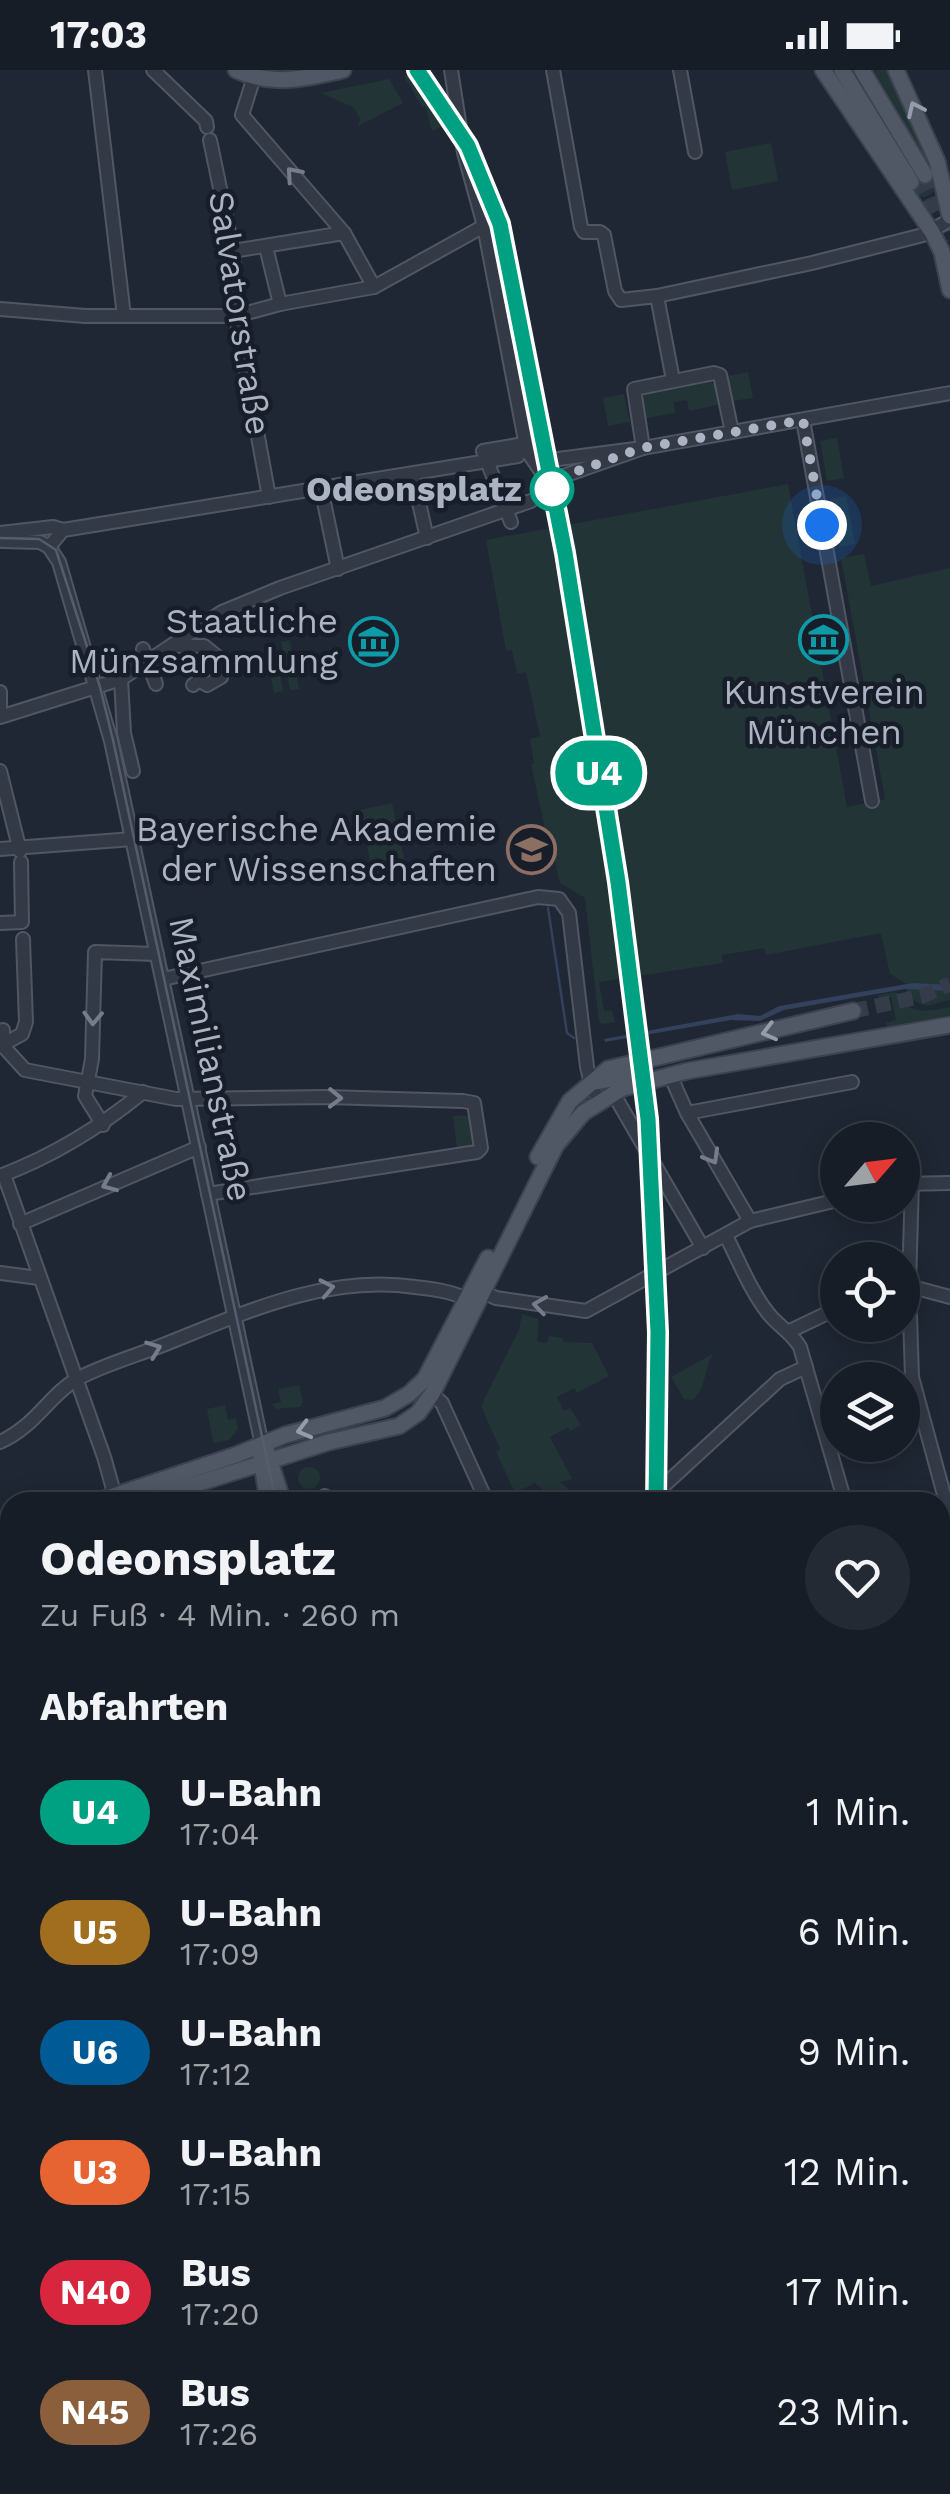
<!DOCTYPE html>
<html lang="de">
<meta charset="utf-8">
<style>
:root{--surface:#171d27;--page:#242a33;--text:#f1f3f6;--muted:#9ea2a7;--line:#363b44}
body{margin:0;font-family:"Work Sans",sans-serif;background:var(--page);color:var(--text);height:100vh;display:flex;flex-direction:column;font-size:38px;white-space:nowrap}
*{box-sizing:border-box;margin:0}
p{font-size:32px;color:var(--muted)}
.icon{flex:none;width:55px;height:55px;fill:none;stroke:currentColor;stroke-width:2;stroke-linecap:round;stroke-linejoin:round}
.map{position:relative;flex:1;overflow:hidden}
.drawer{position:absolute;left:0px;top:1422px;width:950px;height:1002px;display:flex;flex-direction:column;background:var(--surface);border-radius:30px 30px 0 0;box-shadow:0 5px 25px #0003,0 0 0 2px var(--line)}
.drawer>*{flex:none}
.badge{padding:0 20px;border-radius:32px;font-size:35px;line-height:65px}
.needle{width:65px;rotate:62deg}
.tools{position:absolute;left:820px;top:1052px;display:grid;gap:20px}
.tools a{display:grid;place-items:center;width:100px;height:100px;border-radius:50%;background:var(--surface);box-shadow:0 5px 25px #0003,0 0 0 2px var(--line);font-size:50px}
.you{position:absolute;width:50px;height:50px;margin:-25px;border:8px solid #fff;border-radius:50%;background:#1a73e8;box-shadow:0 0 0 15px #1a73e833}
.map>.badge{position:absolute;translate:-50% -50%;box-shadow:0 0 0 5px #fff}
h2{padding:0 40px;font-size:38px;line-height:90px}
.round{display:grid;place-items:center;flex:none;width:105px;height:105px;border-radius:52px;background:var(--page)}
.overview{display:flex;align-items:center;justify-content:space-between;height:170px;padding:0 40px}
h1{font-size:48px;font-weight:700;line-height:75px}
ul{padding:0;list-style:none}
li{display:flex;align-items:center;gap:30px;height:120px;padding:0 40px}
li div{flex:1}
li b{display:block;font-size:38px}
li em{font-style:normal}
li .badge{min-width:110px;font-weight:700;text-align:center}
.status{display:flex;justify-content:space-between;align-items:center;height:70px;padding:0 50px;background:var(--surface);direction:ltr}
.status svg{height:28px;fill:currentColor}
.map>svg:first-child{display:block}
.green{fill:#223436}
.water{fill:#33415c}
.pier{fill:#1f2734}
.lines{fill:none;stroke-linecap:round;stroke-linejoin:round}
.stream{stroke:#33415c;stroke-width:2.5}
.major-tunnel{stroke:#343c49;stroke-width:15;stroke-dasharray:15 8;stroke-linecap:butt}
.minor-casing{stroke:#505663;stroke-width:16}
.major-casing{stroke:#3c424e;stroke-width:19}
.minor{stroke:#333945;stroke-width:12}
.major{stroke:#505865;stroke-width:15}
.tram{stroke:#545d6c;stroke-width:2.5}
.oneway{stroke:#959cab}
.oneway2{stroke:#767c8a}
.line-casing{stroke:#fff;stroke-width:22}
.line{stroke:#00a082;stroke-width:15}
.walk{stroke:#acb3c2;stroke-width:10;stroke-dasharray:0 18}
.stop-dot{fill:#fff;stroke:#00a082;stroke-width:5}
.labels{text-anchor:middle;stroke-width:9;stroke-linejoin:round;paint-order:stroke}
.street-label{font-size:35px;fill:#acb3c2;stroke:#181e29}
.stop-label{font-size:35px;font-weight:bold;fill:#acb3c2;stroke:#181e29;text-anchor:end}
.poi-label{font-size:35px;fill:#acb3c2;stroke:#181e29;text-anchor:end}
</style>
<div class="status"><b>17:03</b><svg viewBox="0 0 49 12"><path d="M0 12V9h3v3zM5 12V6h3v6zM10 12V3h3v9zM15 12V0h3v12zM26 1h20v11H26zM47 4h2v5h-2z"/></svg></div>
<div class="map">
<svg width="950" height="2424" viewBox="0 0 950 2424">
<rect width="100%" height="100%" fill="#1f2734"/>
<g class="green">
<path d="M423,0H429L443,56L432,61L425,36L422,37L404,6Z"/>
<path d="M827,0H836L906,115L933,101L874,0H893L938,114C933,126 925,129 913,126Z"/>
<path d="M389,9L403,33L358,56L360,48L353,37L321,23Z"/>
<path d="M771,73L778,111L732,120L725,82Z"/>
<path d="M748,302L753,328L733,331L728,306Z"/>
<path d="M710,311L717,316L722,334L689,341L687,330L674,332L675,343L641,349L639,332L647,322Z"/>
<path d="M624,324L630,352L608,356L603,328Z"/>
<path d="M837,368L844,408L827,411L820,371Z"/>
<path d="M788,414L847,737L885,729L841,488L864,484L871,516L950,498V930L926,936L908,928L905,913L890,904L881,863L766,885L764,878L722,885L723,893L599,912L604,941L612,940L615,952L602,954L599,952L585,828L560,813L554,787H551L531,694L534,693L530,669L540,666L526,602L517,604L512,580L506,581L486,470Z"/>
<path d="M846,426L855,474L840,477L831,429Z"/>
<path d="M290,570L299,619L290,620L281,572Z"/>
<path d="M274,573L283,621L274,623L265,574Z"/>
<path d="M392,733L405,792L372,799L361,749H352L351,742Z"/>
<path d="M896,922C906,945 929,942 950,937V945L888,956L885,953L896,950L891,927L879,929L878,925Z"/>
<path d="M471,1045L473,1075L457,1078L453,1046Z"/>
<path d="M522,1244L539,1249L537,1271L547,1273L549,1266L563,1268L564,1272L592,1273L609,1306L577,1323L574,1318L557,1327L564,1341L570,1338L581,1355L570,1361L568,1357L550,1367L572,1409L560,1412L575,1425L570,1432H549L544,1421L535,1413L515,1423L496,1382L500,1379L481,1336L519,1260Z"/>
<path d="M714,1283C703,1298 707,1320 692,1330L684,1329L671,1307Z"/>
<path d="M299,1315L303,1332L300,1337L276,1339L272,1334L281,1332L278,1319Z"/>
<path d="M225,1335L228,1350L236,1348L238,1359L229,1370L213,1373L207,1339Z"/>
<circle cx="309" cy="1408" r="11"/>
<path d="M0,2165L10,2168V2415H940V2224H950V2424H0Z"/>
</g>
<g class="water">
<path d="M913,913L950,915V921L905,919L784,940L760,951L731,950L605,972L604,969L738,944L760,946L779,936Z"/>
<path d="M0,2088L10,2090V2168L0,2165Z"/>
<path d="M940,2135H950V2189L940,2190Z"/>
</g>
<path class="pier" d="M1,1960H10V2009H2Z"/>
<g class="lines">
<path class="stream" d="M548,838L567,963L574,968"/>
<g class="major-tunnel">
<path d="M925,105L950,170"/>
<path d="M911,112L935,157"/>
<path d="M853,941L923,926L950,914"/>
</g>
<defs>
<g id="minor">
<path d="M95,0L124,246"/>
<path d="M153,0L206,51L207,57"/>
<path d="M451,0L464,83L484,156L527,381L544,406L555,409L643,378"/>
<path d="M553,0L581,157L584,162H600L604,165L615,221L621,230L657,226L812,193L923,165L950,150"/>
<path d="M680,0L695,82"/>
<path d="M254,7L242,45L344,163L374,217"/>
<path d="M210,70L233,181L236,246L269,427"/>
<path d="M266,177L280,234"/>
<path d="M233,181L344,163"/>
<path d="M657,226L673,310"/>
<path d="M0,239L85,246H236L280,234L374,217L484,156"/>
<path d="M803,350L872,731"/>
<path d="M643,378L634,319L714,303L720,305L732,362"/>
<path d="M535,392L643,378L950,323"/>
<path d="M413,406L427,468"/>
<path d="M321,418L338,499"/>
<path d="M511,452L483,381L524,374"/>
<path d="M0,463L53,457L63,460"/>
<path d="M3,471L40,472L49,477"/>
<path d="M49,477L59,492L111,671L262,1375"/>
<path d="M49,477L63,460L518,386"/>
<path d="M175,576H204L219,588L221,607L207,615L199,610L193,615"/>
<path d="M143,579L156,614"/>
<path d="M121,609L124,663L133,701"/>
<path d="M0,622V644"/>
<path d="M0,647L121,609L222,542L280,518L531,431"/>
<path d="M0,701L20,781"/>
<path d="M0,779L133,769"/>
<path d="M0,853L22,852L21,792"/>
<path d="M163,909L538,827L559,829L569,843L587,997L592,1018L600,1031"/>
<path d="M3,960V976L25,1000L176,1029L326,1027L463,1031L474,1033L481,1078L477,1082L208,1124"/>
<path d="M0,976L22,964L26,952L23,869"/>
<path d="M671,1007L687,1043L750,1151"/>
<path d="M613,1023L703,1178"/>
<path d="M687,1043L852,1012"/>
<path d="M103,1055L85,1026L92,989L95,882L157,884"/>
<path d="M4,1105L104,1387L115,1426"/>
<path d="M0,1106C53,1086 99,1058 143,1022"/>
<path d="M912,1112L909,1215L912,1307L950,1447"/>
<path d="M902,1114L950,1113"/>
<path d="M20,1154L199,1077"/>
<path d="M726,1166C739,1191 750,1220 768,1243C778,1256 791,1262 800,1277L845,1432"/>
<path d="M0,1203L39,1208"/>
<path d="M905,1215L950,1227"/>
<path d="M483,1222L496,1228L586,1241L750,1151L838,1130"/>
<path d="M790,1261L838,1238"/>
<path d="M432,1324L442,1333L487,1432"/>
<path d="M0,1372C36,1356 49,1325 77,1309C103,1295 135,1286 163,1275C244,1243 326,1204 415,1217C433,1219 450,1221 467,1229"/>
<path d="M325,1426L326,1432"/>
<path d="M646,1432L780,1309L806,1297"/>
<path d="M0,1503H10"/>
<path d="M940,1525L950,1516"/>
<path d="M940,1666L950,1663"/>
<path d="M0,1724L10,1720"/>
<path d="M940,1765L950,1800"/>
<path d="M0,1823L10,1824"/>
<path d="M940,2002L950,2000"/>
</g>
<g id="major">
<path d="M236,0C271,17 307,8 343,0"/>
<path d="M823,0L932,162L942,182L950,220"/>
<path d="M842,0L911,112"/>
<path d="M862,0L925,105"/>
<path d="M896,0L937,91L950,146"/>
<path d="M594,1012L645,1003"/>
<path d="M538,1087L570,1031L608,999L853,941"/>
<path d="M267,1382L283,1432"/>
<path d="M261,1387L268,1432"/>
<path d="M95,1432L236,1385L285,1365L385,1338L409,1324L425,1309L488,1188"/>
<path d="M139,1432L329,1372L399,1356L418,1343L432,1324L556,1075L583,1043L623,1018L687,1001L950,955"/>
<path d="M0,1458L10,1456"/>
<path d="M0,1470L10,1468"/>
<path d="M940,1829L950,1826"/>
<path d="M0,1930H10"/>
<path d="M940,2101H950"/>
<path d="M605,2415L608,2424"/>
<path d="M369,2424L371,2415"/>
</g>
</defs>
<use href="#minor" class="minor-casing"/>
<use href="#major" class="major-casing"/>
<use href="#minor" class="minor"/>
<use href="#major" class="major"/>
<g class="tram">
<path d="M0,468L39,469L56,480L100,617L113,670L276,1432"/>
<path d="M940,1528L950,1520"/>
<path d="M0,1821L10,1822"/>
<path d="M601,2415L604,2424"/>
<path d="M375,2424L378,2415"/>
</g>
</g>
<defs><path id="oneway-chevron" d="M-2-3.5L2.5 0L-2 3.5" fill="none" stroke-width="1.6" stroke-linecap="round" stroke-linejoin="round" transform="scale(2.5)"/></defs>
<g class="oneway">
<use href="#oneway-chevron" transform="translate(915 39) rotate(-115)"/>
<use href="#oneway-chevron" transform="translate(769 962) rotate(166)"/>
<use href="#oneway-chevron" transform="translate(304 1360) rotate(165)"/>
</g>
<g class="oneway2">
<use href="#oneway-chevron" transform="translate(293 104) rotate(-131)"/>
<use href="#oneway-chevron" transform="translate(93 948) rotate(92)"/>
<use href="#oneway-chevron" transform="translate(335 1028) rotate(1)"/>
<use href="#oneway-chevron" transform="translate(712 1087) rotate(60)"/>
<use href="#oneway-chevron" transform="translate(109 1114) rotate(157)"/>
<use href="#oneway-chevron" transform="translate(327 1218) rotate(-11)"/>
<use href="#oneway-chevron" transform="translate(540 1235) rotate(-172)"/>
<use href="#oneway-chevron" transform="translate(154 1279) rotate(-21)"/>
</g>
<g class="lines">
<defs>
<path id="line" d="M417,0L468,76L500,154L565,483L618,812L648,1049L658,1262L656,1432"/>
</defs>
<use href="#line" class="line-casing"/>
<use href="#line" class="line"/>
<path class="walk" d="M552,419L555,409L642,378L803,350L822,455"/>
</g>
<defs>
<symbol id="museum-ring" viewBox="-11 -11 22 22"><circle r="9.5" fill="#181e29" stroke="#0f9aa8" stroke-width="1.5"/><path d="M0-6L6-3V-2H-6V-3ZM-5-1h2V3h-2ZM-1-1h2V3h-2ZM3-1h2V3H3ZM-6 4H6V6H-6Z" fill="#0f9aa8"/></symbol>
<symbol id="university-ring" viewBox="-11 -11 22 22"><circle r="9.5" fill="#181e29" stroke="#8d6e63" stroke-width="1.5"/><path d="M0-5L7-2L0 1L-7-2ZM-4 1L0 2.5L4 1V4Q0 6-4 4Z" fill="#8d6e63"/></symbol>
</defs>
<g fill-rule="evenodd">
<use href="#museum-ring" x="796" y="542" width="55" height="55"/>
<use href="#museum-ring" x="346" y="544" width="55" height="55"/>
<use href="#university-ring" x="504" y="752" width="55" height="55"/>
</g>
<circle class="stop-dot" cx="552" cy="419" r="20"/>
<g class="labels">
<g class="street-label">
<text transform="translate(240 243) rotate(81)" y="12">Salvatorstraße</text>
<text transform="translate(211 989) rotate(78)" y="12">Maximilianstraße</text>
</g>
<g class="stop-label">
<text x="522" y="431">Odeonsplatz</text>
</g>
<g class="poi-label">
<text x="338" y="563">Staatliche<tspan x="338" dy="40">Münzsammlung</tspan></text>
<text x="824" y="634" text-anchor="middle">Kunstverein<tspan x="824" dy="40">München</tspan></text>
<text x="497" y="771">Bayerische Akademie<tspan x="497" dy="40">der Wissenschaften</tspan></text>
</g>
</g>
</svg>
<div class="tools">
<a><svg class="needle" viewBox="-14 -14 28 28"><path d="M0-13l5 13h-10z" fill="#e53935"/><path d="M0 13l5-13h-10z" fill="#9ea2a7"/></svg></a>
<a><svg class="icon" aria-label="locate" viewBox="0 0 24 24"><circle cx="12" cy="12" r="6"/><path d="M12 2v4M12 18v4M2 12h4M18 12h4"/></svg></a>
<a><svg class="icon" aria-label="layers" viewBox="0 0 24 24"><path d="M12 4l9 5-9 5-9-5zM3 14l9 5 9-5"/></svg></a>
</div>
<div class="you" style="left:822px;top:455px"></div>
<b class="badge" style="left:599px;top:703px;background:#00a082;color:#fff">U4</b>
<section class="drawer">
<div class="overview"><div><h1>Odeonsplatz</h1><p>Zu Fuß · 4 Min. · 260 m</p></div><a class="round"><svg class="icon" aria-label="heart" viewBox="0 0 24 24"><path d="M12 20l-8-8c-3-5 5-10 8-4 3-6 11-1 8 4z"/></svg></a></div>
<h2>Abfahrten</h2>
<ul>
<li><span class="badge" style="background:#00a082;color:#fff">U4</span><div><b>U-Bahn</b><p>17:04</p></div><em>1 Min.</em></li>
<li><span class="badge" style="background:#a06e1e;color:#fff">U5</span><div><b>U-Bahn</b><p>17:09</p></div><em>6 Min.</em></li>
<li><span class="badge" style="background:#005a96;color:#fff">U6</span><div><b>U-Bahn</b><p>17:12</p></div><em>9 Min.</em></li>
<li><span class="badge" style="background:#e66432;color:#fff">U3</span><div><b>U-Bahn</b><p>17:15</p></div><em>12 Min.</em></li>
<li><span class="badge" style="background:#d7263d;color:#fff">N40</span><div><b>Bus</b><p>17:20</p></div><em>17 Min.</em></li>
<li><span class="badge" style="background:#8b5e3c;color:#fff">N45</span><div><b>Bus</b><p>17:26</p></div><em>23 Min.</em></li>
</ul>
</section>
</div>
